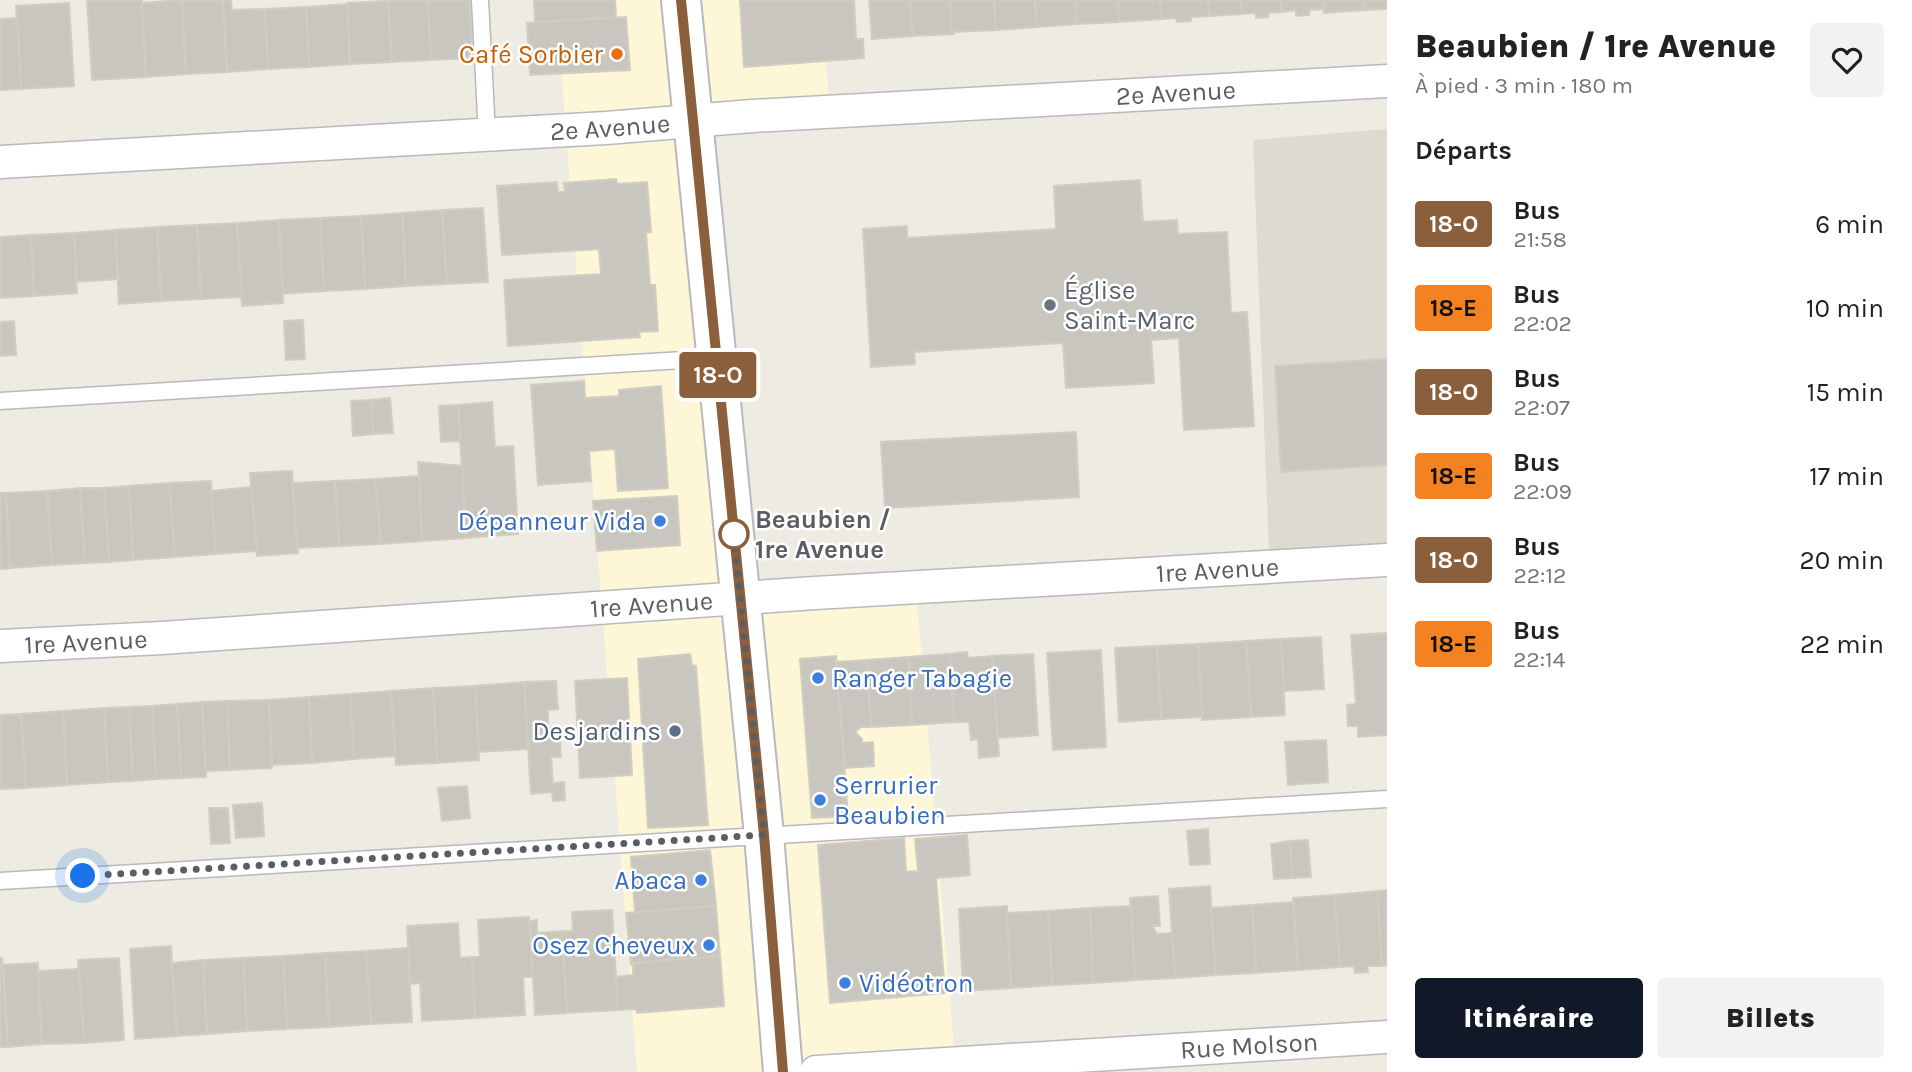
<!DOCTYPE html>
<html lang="fr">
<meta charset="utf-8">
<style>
:root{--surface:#fff;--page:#f2f2f2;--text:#222;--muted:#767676;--accent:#111827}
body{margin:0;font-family:Karla,sans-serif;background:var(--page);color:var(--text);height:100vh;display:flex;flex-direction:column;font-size:26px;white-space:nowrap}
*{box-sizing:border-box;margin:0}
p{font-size:23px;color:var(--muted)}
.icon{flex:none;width:38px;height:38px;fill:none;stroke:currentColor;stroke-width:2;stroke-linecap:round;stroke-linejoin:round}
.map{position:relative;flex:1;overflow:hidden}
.side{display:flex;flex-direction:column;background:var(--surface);width:525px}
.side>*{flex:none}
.badge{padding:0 14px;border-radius:5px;font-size:24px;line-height:46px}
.you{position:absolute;width:35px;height:35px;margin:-18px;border:5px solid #fff;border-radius:50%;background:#1a73e8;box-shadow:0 0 0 10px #1a73e833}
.map>.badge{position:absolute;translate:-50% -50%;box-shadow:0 0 0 4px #fff}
h2{padding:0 28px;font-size:26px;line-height:63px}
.round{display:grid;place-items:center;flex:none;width:74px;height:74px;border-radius:7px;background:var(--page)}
.summary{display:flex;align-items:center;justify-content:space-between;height:119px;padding:0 28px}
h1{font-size:33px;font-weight:800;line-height:52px}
.cta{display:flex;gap:14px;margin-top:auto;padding:14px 28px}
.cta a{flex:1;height:80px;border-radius:7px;background:var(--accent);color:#fff;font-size:28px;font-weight:800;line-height:80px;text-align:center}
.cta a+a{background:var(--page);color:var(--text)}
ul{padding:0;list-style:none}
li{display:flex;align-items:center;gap:21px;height:84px;padding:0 28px}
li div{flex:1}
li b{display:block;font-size:26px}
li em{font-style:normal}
li .badge{min-width:77px;font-weight:700;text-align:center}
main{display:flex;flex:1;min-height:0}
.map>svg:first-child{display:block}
.commercial{fill:#fdf6d7}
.education{fill:#dddad0}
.building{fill:#c8c6bf;stroke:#d1cdc1;stroke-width:2}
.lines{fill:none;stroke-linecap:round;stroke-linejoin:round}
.service-casing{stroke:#b7b9be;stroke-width:19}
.minor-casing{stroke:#b7b9be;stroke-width:35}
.tertiary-casing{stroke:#b7b9be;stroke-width:42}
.service{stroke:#fff;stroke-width:16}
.minor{stroke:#fff;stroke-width:32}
.tertiary{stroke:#fff;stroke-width:38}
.line-casing{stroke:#fff;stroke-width:16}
.line{stroke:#8b5e3c;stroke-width:10}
.walk{stroke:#5a5e63;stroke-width:7;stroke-dasharray:0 12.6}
.food-dot{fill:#e8710a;stroke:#fff;stroke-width:2.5}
.worship-dot{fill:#6b7280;stroke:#fff;stroke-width:2.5}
.shop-dot{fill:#3f7fe0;stroke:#fff;stroke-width:2.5}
.stop-dot{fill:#fff;stroke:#8b5e3c;stroke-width:3.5}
.service-dot{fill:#5c6f8a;stroke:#fff;stroke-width:2.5}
.labels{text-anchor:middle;stroke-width:5;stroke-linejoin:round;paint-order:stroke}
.food-label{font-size:26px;fill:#c56008;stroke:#fff;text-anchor:end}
.street-label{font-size:26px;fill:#5a5e63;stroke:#fff}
.worship-label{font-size:26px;fill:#5b616d;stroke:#fff;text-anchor:start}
.stop-label{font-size:26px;font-weight:bold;fill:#5a5e63;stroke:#fff;text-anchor:start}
.shop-label{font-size:26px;fill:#366cbe;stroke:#fff;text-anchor:end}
.service-label{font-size:26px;fill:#4e5e75;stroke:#fff;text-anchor:end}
</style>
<main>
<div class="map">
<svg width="1387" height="1072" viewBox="0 0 1387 1072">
<rect width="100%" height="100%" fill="#edebe2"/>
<path class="commercial" d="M556,0H822L830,112L692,120L741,597L916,588L956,1072H637Z"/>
<path class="education" d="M1387,129V543L1269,552L1253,140Z"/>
<g class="building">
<path d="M87,0H142L146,77L92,80Z"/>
<path d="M182,0L186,74L146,77L142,3Z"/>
<path d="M182,0H223L227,72L186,74Z"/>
<path d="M223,0H231L232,10L265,9L268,69L227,72Z"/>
<path d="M428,0L431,60L392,62L388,1Z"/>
<path d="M428,0H470L472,58L431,60Z"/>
<path d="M534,0H615L616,17L535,22Z"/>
<path d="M740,0H854L856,39H863L864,58L744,67Z"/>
<path d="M869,0H910L913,36L872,39Z"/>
<path d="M910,0H950L954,34L913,36Z"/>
<path d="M950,0H994L996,30L952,32Z"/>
<path d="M994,0H1035L1037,27L996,30Z"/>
<path d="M1035,0H1076L1077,24L1037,27Z"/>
<path d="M1076,0H1118L1119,22L1077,24Z"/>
<path d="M1118,0H1160L1161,19L1119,22Z"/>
<path d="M1160,0H1208L1209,16L1191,17V21L1177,22L1176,18L1161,19Z"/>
<path d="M1208,0H1241L1242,14L1209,16Z"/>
<path d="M1241,0H1281L1282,12L1268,13V17L1256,18V13L1242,14Z"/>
<path d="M1281,0H1324V9L1309,10V15L1296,16V10L1282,12Z"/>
<path d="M1324,0H1364L1365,10L1324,13Z"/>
<path d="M1364,0H1387V9L1365,10Z"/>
<path d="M388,1L392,62L350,64L347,3Z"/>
<path d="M69,3L74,86L21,89L16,6Z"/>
<path d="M347,4L350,64L309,67L306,7Z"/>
<path d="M306,7L309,67L268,69L265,9Z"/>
<path d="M626,17L630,70L530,75L527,23Z"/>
<path d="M17,18L21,89L0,90V19Z"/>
<path d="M616,179L617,184L647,182L651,232L646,233L650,285H655L658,331L639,332L640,337L508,346L504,280L601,274L599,249L502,255L497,186L557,182L558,192H565L564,183Z"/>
<path d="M1140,180L1143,222L1177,220L1178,234L1227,232L1231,313L1247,312L1254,426L1184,430L1179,338L1151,340L1154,383L1066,388L1063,343L914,352L915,364L871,367L863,229L907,226V238L1056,229L1054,186Z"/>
<path d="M483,208L488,282L447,284L442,210Z"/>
<path d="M442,210L447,284L406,286L402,213Z"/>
<path d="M402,213L406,286L365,289L361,216Z"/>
<path d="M361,216L365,289L324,291L320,218Z"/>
<path d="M320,218L324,291L282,294L279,220Z"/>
<path d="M279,220L283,303L242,306L237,223Z"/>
<path d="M237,223L242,297L201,299L197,225Z"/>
<path d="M197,225L201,299L161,301L157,227Z"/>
<path d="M157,227L161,301L119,304L115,230Z"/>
<path d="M115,230L118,279L76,282L74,233Z"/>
<path d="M74,233L77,293L34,296L31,235Z"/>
<path d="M31,235L34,296L0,298V237Z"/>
<path d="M303,320L305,359L286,360L284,321Z"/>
<path d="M14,321L16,355L0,356V322Z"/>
<path d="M1387,359V465L1281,472L1275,366Z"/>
<path d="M584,381L585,398L619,396V390L661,386L668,488L618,491L615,449L589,451L591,481L538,485L531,385Z"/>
<path d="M390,398L393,433L373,434L371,400Z"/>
<path d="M371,400L373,434L353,436L351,401Z"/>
<path d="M492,402L495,447L513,446L518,534L466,538L458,405Z"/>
<path d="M458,405L460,441L441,442L439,406Z"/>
<path d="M1076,432L1079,497L885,508L881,442Z"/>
<path d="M418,462L462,466L466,538L422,541Z"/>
<path d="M292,471L298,553L257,556L250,473Z"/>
<path d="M419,476L422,541L381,544L375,479Z"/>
<path d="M375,479L381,544L339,546L335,481Z"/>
<path d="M211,481L216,554L175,557L169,483Z"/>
<path d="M335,481L339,546L297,548L293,483Z"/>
<path d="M169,483L175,557L133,560L129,486Z"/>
<path d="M129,486L133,560L109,562L104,488Z"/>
<path d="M251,487L257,551L216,554L211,491Z"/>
<path d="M80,488L85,563L52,565L47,491Z"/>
<path d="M80,488H104L109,562L85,563Z"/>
<path d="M47,491L52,565L10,568L6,493Z"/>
<path d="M0,493H6L10,568L0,569Z"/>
<path d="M677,496L680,545L597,551L593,501Z"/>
<path d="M1387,633V735L1358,737V726H1348L1347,705L1356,704L1351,635Z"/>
<path d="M1321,637L1324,689L1284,691L1281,639Z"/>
<path d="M1281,639L1285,715L1251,717L1246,641Z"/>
<path d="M1246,641L1251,717L1202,720L1198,644Z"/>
<path d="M1198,644L1202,717L1161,719L1157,646Z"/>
<path d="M1157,646L1161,719L1119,722L1115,648Z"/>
<path d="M1101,650L1106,747L1053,750L1047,653Z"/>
<path d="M967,652L968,658L992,656L999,756L979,758L978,739L971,740L969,722H954L950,654Z"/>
<path d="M690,654L692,665L696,666L708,825L648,828L638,659Z"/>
<path d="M950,654L954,722L912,725L908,657Z"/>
<path d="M1033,654L1038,735L998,738L992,656Z"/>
<path d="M836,656L848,816L812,818L800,659Z"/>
<path d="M908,657L912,725L871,727L867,660Z"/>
<path d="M867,660L871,727H861L855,732L862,739V743L873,742L874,766L845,768L836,662Z"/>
<path d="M627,678L632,775L580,778L575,681Z"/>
<path d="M556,681L558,709L548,710V727H559L561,757H551L553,783L564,782L565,800L553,801L552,792L531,794L524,682Z"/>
<path d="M524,682L528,749L479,752L475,686Z"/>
<path d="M475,686L479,760L437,763L433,688Z"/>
<path d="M433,688L437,763L396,765L391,691Z"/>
<path d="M391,691L395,756L354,759L350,694Z"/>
<path d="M350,694L354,759L312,763L309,697Z"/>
<path d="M309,697L312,763L272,765L269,700Z"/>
<path d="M269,700L272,768L230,770L227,701Z"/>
<path d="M227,701L230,770L206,771L202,702Z"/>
<path d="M202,702L206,777L181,778L177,704Z"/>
<path d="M177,704L181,778L156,779L152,706Z"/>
<path d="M152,706L156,779L133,781L129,707Z"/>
<path d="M129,707L133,781L108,782L104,708Z"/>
<path d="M104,708L108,782L67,785L63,711Z"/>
<path d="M63,711L67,785L26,788L21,714Z"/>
<path d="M21,714L26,788L0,789V715Z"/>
<path d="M1326,740L1328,782L1288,785L1285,742Z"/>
<path d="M467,786L470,818L442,821L438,788Z"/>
<path d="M262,803L264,836L236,838L233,805Z"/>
<path d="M209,808H228L230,843L211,844Z"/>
<path d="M1208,829L1210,864L1190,865L1187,831Z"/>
<path d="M967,835L970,875L936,878L945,993L830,1003L818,845L904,838L906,872L918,871L915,839Z"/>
<path d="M1308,840L1311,877L1292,878L1290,841Z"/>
<path d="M1290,841L1292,878L1274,879L1271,844Z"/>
<path d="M710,850L716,906L635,913L631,857Z"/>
<path d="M1210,886L1216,975L1175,978L1169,889Z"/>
<path d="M1387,890V965L1382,966L1377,891Z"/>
<path d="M1377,891L1382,966H1367L1368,972L1355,973L1354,966L1340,967L1334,895Z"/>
<path d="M1334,895L1340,967L1298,970L1293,898Z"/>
<path d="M1158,896L1160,926H1152L1157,934L1172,933L1175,978L1135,980L1130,898Z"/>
<path d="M1293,902L1298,970L1256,973L1252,905Z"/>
<path d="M1252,905L1256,973L1216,975L1211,908Z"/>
<path d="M716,906L720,956L631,965L626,913Z"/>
<path d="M1007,906L1011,988L963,991L959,909Z"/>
<path d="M1131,906L1135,980L1093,983L1090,908Z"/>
<path d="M1090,908L1093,983L1052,985L1048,911Z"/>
<path d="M612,910L618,1010L567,1013L562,931H573L572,912Z"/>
<path d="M1048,911L1052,985L1011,988L1007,913Z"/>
<path d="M529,917L533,977H523L525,1015L475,1018L472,957H480L478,920Z"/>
<path d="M537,920V933L562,931L567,1013L535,1015L530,921Z"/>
<path d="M458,923L460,958L472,957L475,1018L422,1021L420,983L410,984L407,926Z"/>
<path d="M171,946L177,1036L135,1039L130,949Z"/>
<path d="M408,948L412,1022L371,1024L366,951Z"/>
<path d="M366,951L371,1024L329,1027L325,953Z"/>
<path d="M325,953L329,1027L287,1029L283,956Z"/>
<path d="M283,956L287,1029L247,1031L243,958Z"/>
<path d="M720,956L724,1006L637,1013L636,1009L618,1010L616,977L633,975V963Z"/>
<path d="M0,958H2L8,1047H0Z"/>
<path d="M119,958L124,1040L84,1043L78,960Z"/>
<path d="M243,958L247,1031L207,1034L203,960Z"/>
<path d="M203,960L207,1034L177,1036L172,963Z"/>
<path d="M38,963L42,1044L8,1047L3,965Z"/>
<path d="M79,969L84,1043L42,1044L38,971Z"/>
</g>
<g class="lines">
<defs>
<g id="service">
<path d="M480,0L487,135"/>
<path d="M0,401L717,358"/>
<path d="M0,881L1387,799"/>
</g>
<g id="minor">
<path id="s1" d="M0,162L606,128L752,116L1387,81"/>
<path id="s2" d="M0,646L162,638L815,593L1387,560"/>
<path id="s3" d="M816,1072L1387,1037"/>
</g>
<path id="tertiary" d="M681,0L764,835L783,1072"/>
</defs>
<use href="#service" class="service-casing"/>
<use href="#minor" class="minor-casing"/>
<use href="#tertiary" class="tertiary-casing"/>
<use href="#service" class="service"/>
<use href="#minor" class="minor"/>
<use href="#tertiary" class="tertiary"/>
</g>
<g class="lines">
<defs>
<path id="line" d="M681,0L764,835L783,1072"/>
</defs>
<use href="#line" class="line-casing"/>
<use href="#line" class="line"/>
<path class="walk" d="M83,876L764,835L734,534"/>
</g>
<circle class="food-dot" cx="617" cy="54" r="7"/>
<circle class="worship-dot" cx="1050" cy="305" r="7"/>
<g class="shop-dot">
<circle cx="660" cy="521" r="7"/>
<circle cx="818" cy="678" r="7"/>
<circle cx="820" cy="800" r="7"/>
<circle cx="701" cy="880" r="7"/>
<circle cx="709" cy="945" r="7"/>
<circle cx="845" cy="983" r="7"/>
</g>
<circle class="stop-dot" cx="734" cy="534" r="14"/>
<circle class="service-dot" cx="675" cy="731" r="7"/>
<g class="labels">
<g class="food-label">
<text x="603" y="63">Café Sorbier</text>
</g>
<g class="street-label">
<text dy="9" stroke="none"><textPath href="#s1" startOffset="1178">2e Avenue</textPath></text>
<text dy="9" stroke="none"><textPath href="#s1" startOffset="611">2e Avenue</textPath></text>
<text dy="9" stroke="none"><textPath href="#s2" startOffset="1220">1re Avenue</textPath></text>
<text dy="9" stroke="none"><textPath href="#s2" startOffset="653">1re Avenue</textPath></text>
<text dy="9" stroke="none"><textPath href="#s2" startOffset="86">1re Avenue</textPath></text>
<text dy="9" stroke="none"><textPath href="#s3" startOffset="434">Rue Molson</textPath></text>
</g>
<g class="worship-label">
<text x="1064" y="299">Église<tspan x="1064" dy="30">Saint-Marc</tspan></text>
</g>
<g class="stop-label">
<text x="755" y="528">Beaubien /<tspan x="755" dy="30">1re Avenue</tspan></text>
</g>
<g class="shop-label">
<text x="646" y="530">Dépanneur Vida</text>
<text x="832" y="687" text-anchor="start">Ranger Tabagie</text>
<text x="834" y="794" text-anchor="start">Serrurier<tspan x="834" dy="30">Beaubien</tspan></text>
<text x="687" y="889">Abaca</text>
<text x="695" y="954">Osez Cheveux</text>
<text x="859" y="992" text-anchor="start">Vidéotron</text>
</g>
<g class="service-label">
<text x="661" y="740">Desjardins</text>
</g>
</g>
</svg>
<div class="you" style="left:83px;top:876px"></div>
<b class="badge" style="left:718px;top:375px;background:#8b5e3c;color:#fff">18-O</b>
</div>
<section class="side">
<div class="summary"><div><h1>Beaubien / 1re Avenue</h1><p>À pied · 3 min · 180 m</p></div><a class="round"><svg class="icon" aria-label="heart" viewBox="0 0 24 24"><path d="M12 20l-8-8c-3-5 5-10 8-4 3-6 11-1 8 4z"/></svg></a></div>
<h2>Départs</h2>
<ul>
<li><span class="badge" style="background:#8b5e3c;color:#fff">18-O</span><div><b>Bus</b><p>21:58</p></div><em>6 min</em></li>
<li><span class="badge" style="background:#f58220;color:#111">18-E</span><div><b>Bus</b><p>22:02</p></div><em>10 min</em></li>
<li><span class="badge" style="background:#8b5e3c;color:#fff">18-O</span><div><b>Bus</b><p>22:07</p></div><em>15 min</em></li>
<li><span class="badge" style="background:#f58220;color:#111">18-E</span><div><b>Bus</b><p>22:09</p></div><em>17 min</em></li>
<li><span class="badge" style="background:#8b5e3c;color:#fff">18-O</span><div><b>Bus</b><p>22:12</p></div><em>20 min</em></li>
<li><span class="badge" style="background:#f58220;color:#111">18-E</span><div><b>Bus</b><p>22:14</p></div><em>22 min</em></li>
</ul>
<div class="cta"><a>Itinéraire</a><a>Billets</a></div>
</section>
</main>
